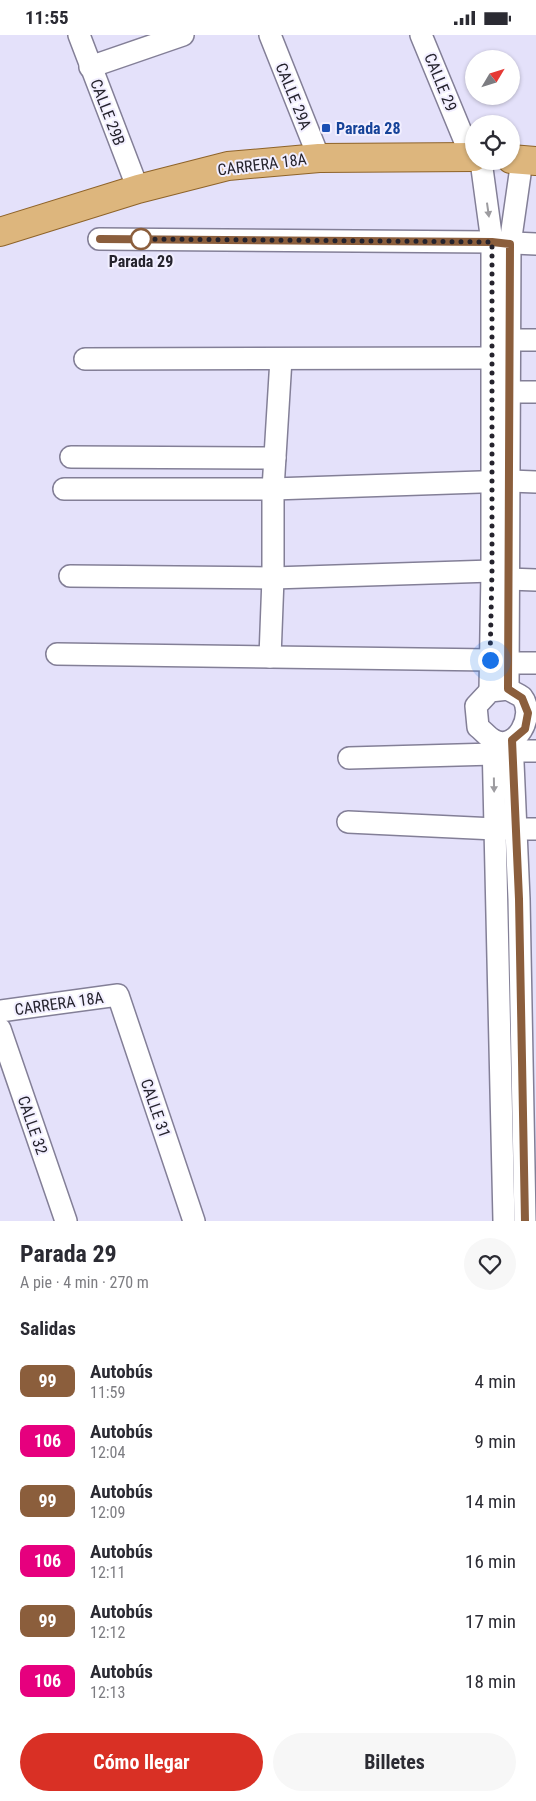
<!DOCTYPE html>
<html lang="es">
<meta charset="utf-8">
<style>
:root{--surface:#fff;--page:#f7f7f7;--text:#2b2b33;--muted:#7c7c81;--accent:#d93025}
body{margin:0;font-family:"Roboto Condensed",sans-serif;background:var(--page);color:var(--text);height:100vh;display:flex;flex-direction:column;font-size:19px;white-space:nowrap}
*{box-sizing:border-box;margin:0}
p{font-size:16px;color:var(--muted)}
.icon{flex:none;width:28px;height:28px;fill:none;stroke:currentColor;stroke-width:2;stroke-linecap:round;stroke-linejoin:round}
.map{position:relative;height:1186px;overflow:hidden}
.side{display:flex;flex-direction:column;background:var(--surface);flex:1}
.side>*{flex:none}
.badge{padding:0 10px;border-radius:8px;font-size:18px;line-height:32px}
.needle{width:32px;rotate:52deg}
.controls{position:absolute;left:465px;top:15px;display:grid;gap:10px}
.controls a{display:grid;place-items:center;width:55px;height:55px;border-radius:50%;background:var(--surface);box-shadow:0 1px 4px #0004;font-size:25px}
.you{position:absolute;width:25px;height:25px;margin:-12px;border:4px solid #fff;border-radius:50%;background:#1a73e8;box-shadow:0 0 0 8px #1a73e833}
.map>.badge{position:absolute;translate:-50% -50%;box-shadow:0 0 0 2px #fff}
h2{padding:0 20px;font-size:19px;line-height:45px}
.round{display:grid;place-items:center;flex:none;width:52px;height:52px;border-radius:26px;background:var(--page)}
.overview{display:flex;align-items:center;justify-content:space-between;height:85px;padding:0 20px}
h1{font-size:24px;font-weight:700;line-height:38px}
.button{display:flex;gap:10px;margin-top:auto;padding:10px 20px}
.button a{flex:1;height:58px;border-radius:30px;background:var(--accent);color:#fff;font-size:20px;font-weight:700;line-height:58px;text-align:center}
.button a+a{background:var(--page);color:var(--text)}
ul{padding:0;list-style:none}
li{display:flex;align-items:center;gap:15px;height:60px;padding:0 20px}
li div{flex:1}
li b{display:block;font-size:19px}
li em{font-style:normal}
li .badge{min-width:55px;font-weight:700;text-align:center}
.status{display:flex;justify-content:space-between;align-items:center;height:35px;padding:0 25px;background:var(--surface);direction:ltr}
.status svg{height:14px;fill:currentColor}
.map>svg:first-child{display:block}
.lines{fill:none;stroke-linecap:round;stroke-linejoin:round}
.minor-casing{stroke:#837f97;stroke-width:24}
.major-casing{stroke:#8e6329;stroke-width:30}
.minor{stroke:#fff;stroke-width:21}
.major{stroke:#ddb67d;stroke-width:28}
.oneway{fill:#9d9ca0}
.line-casing{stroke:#fff;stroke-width:11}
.line{stroke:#8b5e3c;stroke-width:8}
.walk{stroke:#25232d;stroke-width:5;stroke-dasharray:0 9}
.transit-dot{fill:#1a4fb4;stroke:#f2efff;stroke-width:2}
.stop-dot{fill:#fff;stroke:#8b5e3c;stroke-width:2.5}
.labels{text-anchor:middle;stroke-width:4;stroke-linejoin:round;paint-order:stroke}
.street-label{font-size:16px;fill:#25232d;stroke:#f2efff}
.transit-label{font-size:16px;font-weight:bold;fill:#164399;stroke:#f2efff;text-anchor:start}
.stop-label{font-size:16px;font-weight:bold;fill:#25232d;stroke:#f2efff}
</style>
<div class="status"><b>11:55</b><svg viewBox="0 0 49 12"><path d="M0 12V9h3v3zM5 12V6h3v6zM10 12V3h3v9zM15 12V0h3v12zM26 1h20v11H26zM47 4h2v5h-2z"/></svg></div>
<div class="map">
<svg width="536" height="1186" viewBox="0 0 536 1186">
<rect width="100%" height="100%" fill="#e4e1fa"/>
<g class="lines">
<defs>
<g id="minor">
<path d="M79,0L138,154"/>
<path d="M270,0L319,123"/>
<path d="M421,0L471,121"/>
<path d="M90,32L183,0"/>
<path d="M481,126L492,207V536L490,656"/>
<path d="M99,204L492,207L536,209"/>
<path d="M510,305H536"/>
<path d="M85,324L492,323"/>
<path d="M510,357H536"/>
<path d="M71,422L275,423"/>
<path d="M64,454H273L510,446L536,447"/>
<path d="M70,541L273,543L492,536"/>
<path d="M508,544L536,545"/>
<path d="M57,619L491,625"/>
<path d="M270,622L273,543V454L281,324"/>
<path d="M508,628H536"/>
<path d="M508,654L510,209L522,125"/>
<path d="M508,654C512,657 518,659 522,662C536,680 516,718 493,705C488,702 483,696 478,692L476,671L490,656Z"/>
<path d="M493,705L504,1186"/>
<path d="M512,705L519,864L525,1186"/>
<path d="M513,716H536"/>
<path d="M349,723L494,719"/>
<path d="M348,787L495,794H536"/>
<path d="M0,976L118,960L194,1186"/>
<path d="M0,994L66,1186"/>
</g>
<g id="major">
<path d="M511,124L536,126"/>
<path d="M0,197L138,154L228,131L319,123L474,122"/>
</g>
</defs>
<use href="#minor" class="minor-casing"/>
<use href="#major" class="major-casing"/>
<use href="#minor" class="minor"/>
<use href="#major" class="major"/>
</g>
<defs><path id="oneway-solid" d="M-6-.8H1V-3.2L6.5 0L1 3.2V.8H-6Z" transform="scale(1.25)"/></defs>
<g class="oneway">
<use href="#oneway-solid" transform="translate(488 175) rotate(82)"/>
<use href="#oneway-solid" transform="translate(494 750) rotate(89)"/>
</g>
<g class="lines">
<defs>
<path id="line" d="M100,204L492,207L510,209L508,654L522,663L528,678L525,694L512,705L519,864L525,1186"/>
</defs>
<use href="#line" class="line-casing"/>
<use href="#line" class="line"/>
<path class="walk" d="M141,204H139L492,207V536L490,625"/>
</g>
<rect class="transit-dot" x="321" y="88" width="10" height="10" rx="2.5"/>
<circle class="stop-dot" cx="141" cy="204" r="10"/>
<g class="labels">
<g class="street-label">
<text transform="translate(441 47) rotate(68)" y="6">CALLE 29</text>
<text transform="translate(294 61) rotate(68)" y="6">CALLE 29A</text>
<text transform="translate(108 77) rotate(69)" y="6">CALLE 29B</text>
<text transform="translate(262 129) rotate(-7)" y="6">CARRERA 18A</text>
<text transform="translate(59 968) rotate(-8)" y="6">CARRERA 18A</text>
<text transform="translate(156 1073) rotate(71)" y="6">CALLE 31</text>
<text transform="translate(33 1090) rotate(71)" y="6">CALLE 32</text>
</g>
<g class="transit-label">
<text x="336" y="99">Parada 28</text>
</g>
<g class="stop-label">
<text x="141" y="232">Parada 29</text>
</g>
</g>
</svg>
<div class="controls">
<a><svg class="needle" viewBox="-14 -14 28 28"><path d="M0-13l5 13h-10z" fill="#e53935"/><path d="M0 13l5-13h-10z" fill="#7c7c81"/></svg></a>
<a><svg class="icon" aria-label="locate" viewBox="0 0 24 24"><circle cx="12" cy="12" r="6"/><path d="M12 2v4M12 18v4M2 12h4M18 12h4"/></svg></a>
</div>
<div class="you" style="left:490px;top:625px"></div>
</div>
<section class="side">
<div class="overview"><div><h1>Parada 29</h1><p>A pie · 4 min · 270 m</p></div><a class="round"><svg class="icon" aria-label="heart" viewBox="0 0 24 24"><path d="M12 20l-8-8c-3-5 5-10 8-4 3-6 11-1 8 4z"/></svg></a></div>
<h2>Salidas</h2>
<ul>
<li><span class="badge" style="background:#8b5e3c;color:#fff">99</span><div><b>Autobús</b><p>11:59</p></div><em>4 min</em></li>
<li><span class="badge" style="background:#e6007e;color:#fff">106</span><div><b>Autobús</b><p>12:04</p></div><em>9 min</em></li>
<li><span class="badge" style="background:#8b5e3c;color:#fff">99</span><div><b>Autobús</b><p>12:09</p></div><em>14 min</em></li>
<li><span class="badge" style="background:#e6007e;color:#fff">106</span><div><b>Autobús</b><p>12:11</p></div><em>16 min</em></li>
<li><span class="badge" style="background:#8b5e3c;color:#fff">99</span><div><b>Autobús</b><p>12:12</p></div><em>17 min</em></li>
<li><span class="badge" style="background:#e6007e;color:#fff">106</span><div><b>Autobús</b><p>12:13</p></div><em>18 min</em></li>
</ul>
<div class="button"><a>Cómo llegar</a><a>Billetes</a></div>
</section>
